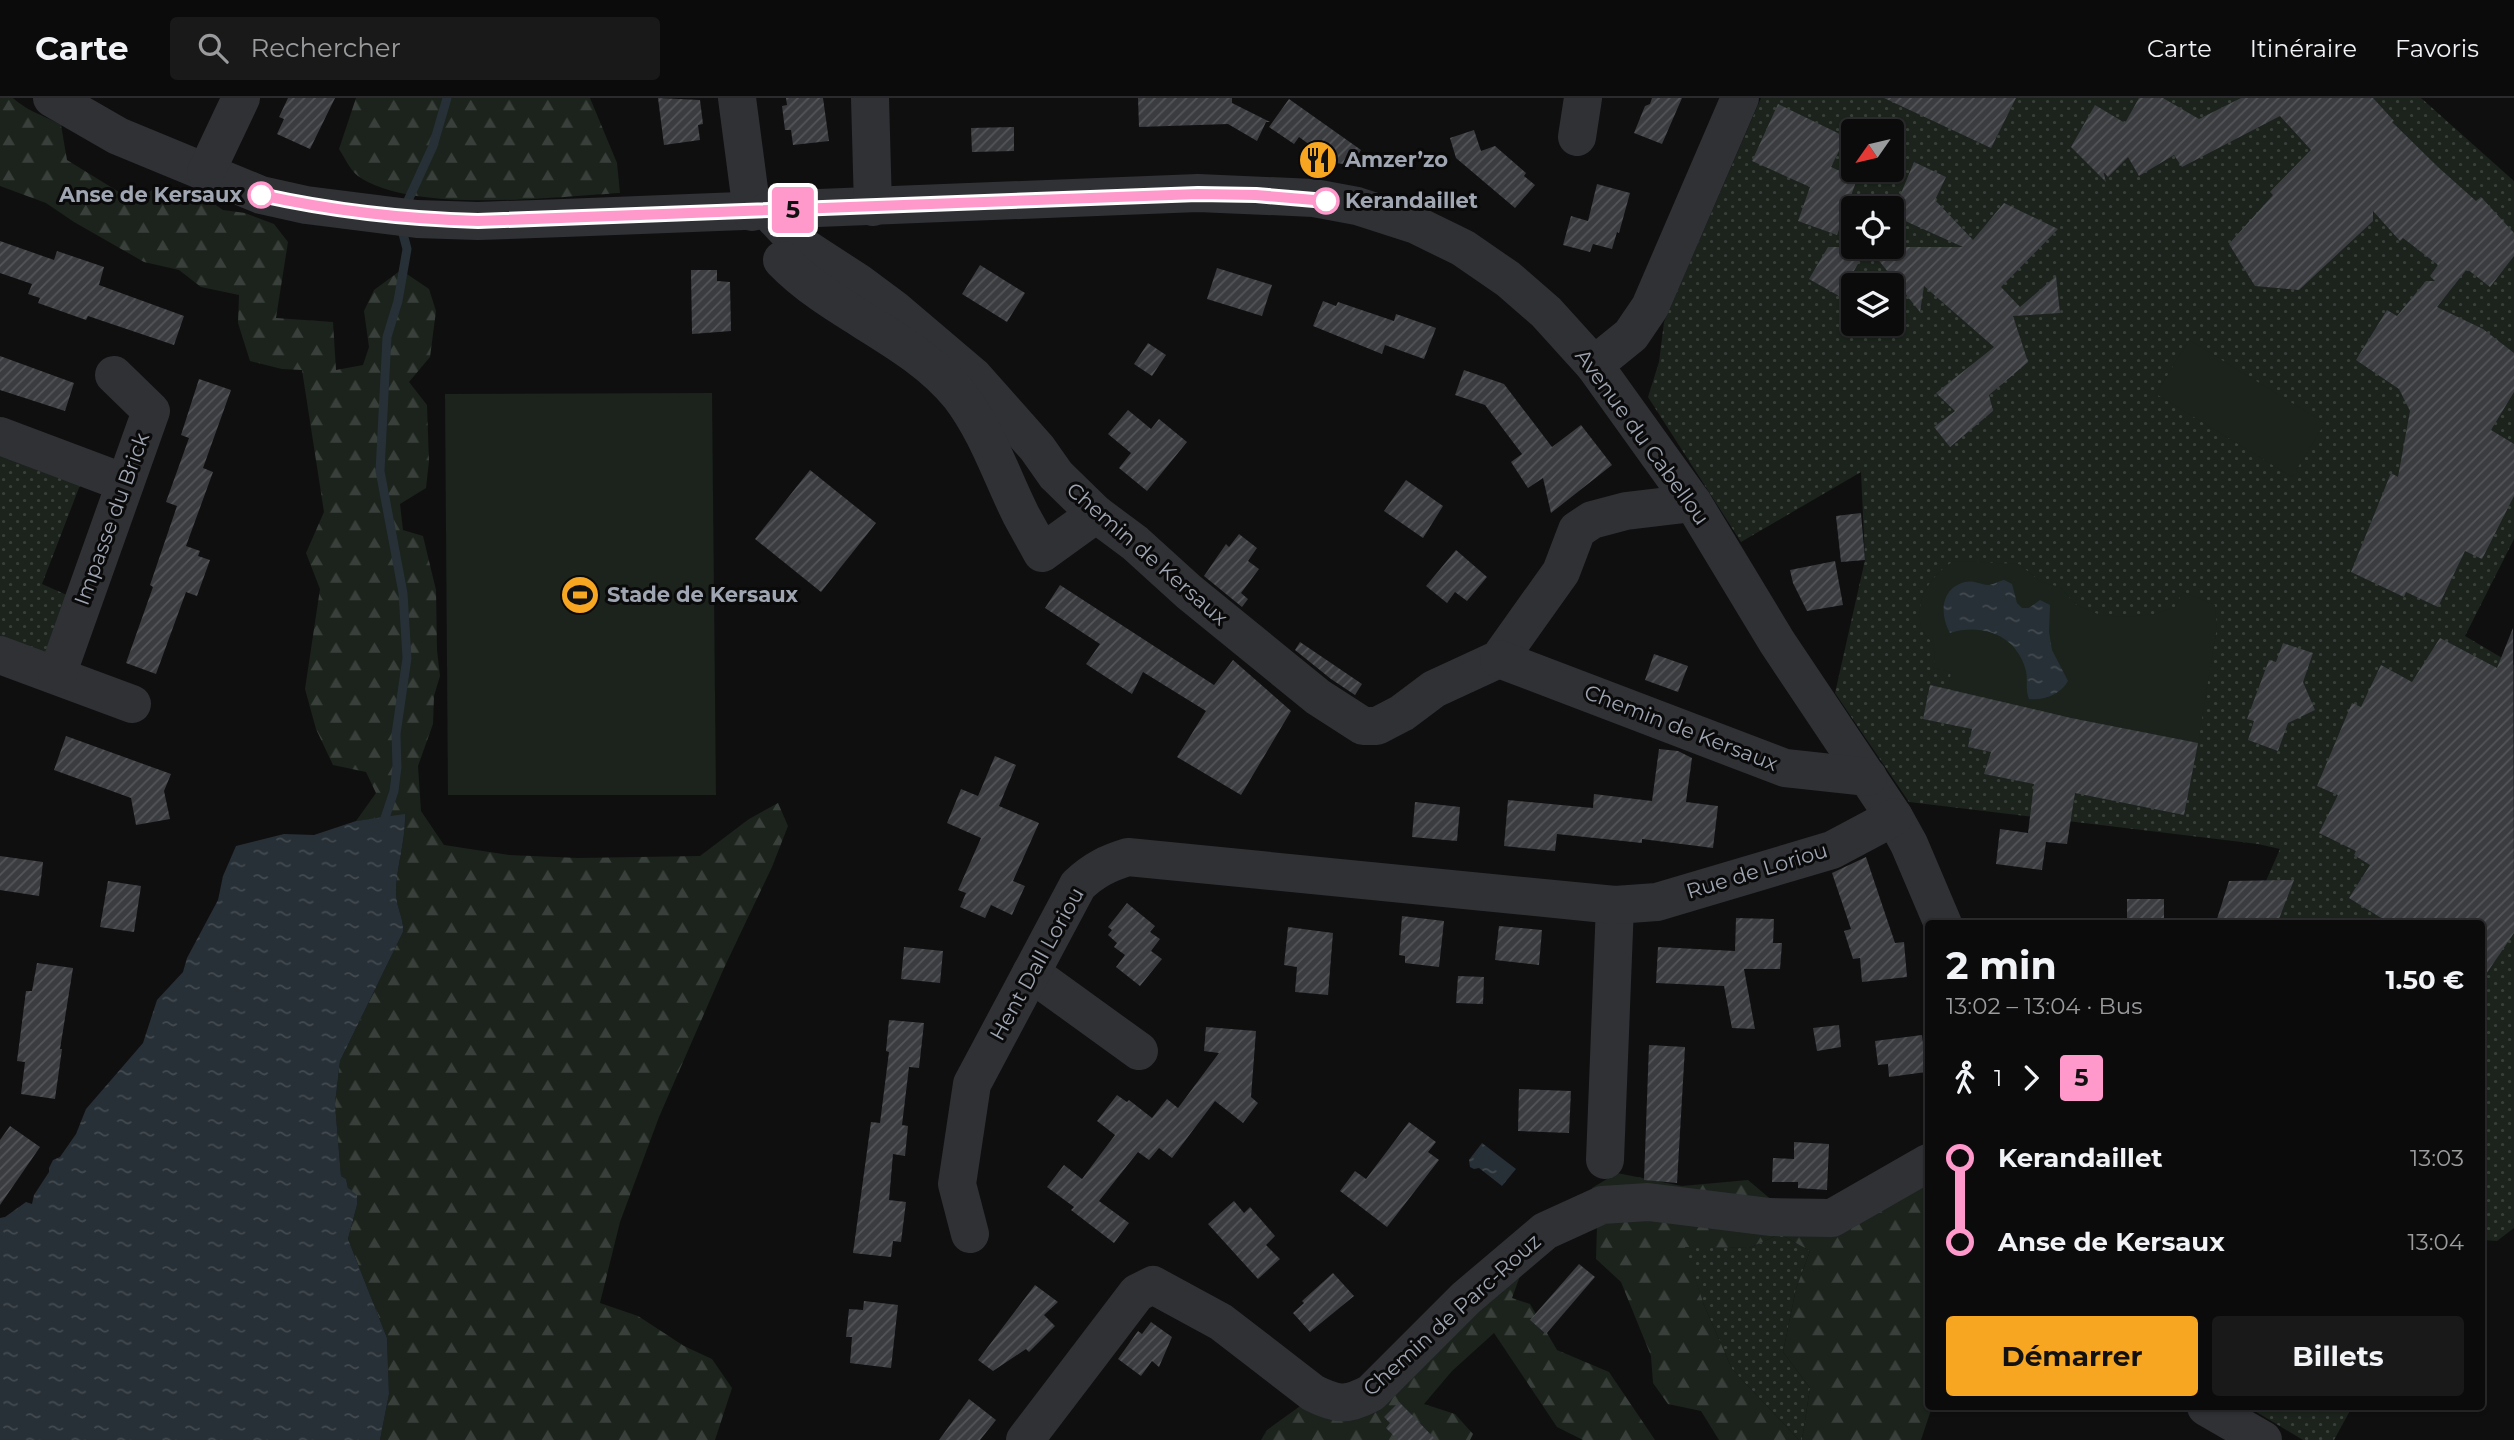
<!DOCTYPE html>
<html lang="fr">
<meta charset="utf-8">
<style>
:root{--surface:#0b0b0c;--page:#19191a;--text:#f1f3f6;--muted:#9a9b9d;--line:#2b2b2d;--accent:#f6a621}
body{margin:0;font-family:Montserrat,sans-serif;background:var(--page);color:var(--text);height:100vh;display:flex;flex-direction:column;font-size:26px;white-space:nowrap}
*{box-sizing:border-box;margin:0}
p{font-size:23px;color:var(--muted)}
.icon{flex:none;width:38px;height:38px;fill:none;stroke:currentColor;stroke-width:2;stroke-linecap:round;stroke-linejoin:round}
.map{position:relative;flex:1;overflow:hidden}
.panel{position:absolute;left:1925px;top:822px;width:560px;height:490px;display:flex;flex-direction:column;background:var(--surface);border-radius:7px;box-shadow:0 2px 5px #0004,0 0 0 2px var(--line)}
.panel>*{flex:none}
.badge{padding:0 14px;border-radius:5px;font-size:24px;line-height:46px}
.needle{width:46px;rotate:236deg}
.tools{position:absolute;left:1841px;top:21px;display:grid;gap:14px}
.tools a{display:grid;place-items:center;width:63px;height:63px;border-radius:7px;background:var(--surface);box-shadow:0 2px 5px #0004,0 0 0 2px var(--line);font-size:35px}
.map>.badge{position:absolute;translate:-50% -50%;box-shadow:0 0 0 4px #fff}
.legs{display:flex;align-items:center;gap:10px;height:77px;padding:0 21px;font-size:23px}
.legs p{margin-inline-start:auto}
.head{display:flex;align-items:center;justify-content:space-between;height:119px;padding:0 21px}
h1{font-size:38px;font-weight:700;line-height:52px}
.cta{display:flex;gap:14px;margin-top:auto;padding:14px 21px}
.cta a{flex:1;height:80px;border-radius:7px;background:var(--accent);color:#111;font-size:28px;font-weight:700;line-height:80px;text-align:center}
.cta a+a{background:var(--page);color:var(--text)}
ul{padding:0 21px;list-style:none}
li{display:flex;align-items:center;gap:24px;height:84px;font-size:26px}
li i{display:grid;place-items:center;width:10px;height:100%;margin:0 9px;background:currentColor}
li i::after{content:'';width:18px;height:18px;margin:-9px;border:5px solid;border-radius:50%;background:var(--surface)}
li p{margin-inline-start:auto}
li:first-child i{background:linear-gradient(#0000 50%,currentColor 0)}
li:last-child i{background:linear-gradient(currentColor 50%,#0000 0)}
header{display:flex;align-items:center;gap:42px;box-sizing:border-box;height:98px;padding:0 35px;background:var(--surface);border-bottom:2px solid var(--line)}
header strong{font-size:33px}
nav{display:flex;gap:38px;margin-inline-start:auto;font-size:24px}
.search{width:490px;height:63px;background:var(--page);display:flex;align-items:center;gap:18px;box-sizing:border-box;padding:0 24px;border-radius:7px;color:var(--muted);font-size:26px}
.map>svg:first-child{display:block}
.grass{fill:url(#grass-dots);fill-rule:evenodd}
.forest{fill:url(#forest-firs)}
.pitch{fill:#1b231c}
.water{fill:url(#water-ripples)}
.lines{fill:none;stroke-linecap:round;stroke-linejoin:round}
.stream{stroke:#273036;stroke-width:9}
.building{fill:url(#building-hatch)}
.minor{stroke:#303135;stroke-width:38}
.line-1-casing{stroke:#fff;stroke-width:16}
.line-1{stroke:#f9c;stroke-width:10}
.stop-1-dot{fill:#fff;stroke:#f9c;stroke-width:3.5}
.labels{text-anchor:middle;stroke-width:6;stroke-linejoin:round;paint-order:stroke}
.poi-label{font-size:21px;font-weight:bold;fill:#9fa6b2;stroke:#0a0a0b;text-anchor:start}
.stop-label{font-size:21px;font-weight:bold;fill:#9fa6b2;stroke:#0a0a0b;text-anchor:end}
.street-label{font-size:21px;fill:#9fa6b2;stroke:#0a0a0b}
</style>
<header>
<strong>Carte</strong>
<div class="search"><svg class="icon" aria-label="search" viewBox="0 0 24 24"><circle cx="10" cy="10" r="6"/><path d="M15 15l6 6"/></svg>Rechercher</div>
<nav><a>Carte</a><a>Itinéraire</a><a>Favoris</a></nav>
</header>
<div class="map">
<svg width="2514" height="1342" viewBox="0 0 2514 1342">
<defs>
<pattern id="grass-dots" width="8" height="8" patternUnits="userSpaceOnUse" patternTransform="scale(1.75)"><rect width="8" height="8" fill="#1b231c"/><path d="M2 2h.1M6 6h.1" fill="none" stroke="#39403b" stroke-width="1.8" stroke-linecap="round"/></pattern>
<pattern id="forest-firs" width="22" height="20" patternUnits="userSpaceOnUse" patternTransform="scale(1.75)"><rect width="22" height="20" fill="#1b231c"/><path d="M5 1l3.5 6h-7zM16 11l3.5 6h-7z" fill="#39403b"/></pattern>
<pattern id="water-ripples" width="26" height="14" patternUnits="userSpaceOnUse" patternTransform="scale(1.75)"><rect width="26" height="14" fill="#273036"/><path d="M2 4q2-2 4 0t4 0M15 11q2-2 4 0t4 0" fill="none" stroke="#434b51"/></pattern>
<pattern id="building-hatch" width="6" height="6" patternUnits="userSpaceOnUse" patternTransform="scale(1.75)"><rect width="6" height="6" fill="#3b3c40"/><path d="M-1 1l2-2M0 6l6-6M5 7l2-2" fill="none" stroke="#545559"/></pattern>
</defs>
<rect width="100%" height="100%" fill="#0f0f10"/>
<g class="grass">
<path d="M1761,0H2421L2514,83V441L2465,538L2514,567V1130L2497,1143L2482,1142V826H2247L2280,751L2258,746L1909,704L1835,595L1865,462L1861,374L1741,444L1648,299L1659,264L1664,224ZM1853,33H1892V72H1853ZM1853,110H1892V149H1853ZM1853,187H1892V226H1853Z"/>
<path d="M0,350L82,382L42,486L76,501L54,569L0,549Z"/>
<path d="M1780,1136L1810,1153L1796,1191L1783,1254L1810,1290L1802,1342H1799L1732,1271L1704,1207L1684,1148L1749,1150Z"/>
<path d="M2248,1309H2352L2334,1342H2303Z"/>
</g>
<g class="forest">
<path d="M0,0H13C30,15 42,16 61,27L67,62L127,99H142L159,87L207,101L223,112L245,115L274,126L288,144L276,220L333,224L336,272L363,267L369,249L364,213L374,192L401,172L429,191L436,213L430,259L409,284L427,307L429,363L426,390L400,406L403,432L423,438L436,492L437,552L440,578L434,598L433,626L418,668L421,713L444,747L509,757L578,760L700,758L749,721L778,705L788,728L772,769L724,870L659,1019L620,1124L600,1205L638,1218L684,1248L712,1261L732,1290L715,1342H380L389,1296L387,1240L348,1141L357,1107L348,1090L346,1081L341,1078L335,1006L340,963L403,834C404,820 396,810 396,795C396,769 406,743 405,717L356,723L376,695L366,674L333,667L316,631L305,591L320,491L306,455L324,414L302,272L282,271L250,263L238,225L239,197L201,189L179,172L144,164L74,124L46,105L0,88Z"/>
<path d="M356,0H590L617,65L620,95C554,99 411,116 358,78C350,72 345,60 339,51Z"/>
<path d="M1617,1075L1682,1088L1748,1082L1780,1109L1829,1111L1928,1079V1309H1932L1921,1342H1802L1810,1290L1783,1254L1796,1191L1810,1153L1780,1136L1749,1150L1685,1149L1704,1207L1732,1271L1799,1342H1719L1701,1313L1668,1306L1653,1285L1651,1258L1621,1184L1596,1161L1597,1127L1592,1090Z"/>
<path d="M1529,1153L1512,1200L1530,1206L1557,1252L1609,1274L1655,1342H1583L1557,1329L1494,1235L1452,1273L1424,1306L1455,1316L1473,1336L1470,1342H1261L1267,1332L1303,1306L1347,1292Z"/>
</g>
<g class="pitch">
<path d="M2189,242L2325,325L2292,379L2156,296Z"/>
<path d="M712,295L716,697H448L445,296Z"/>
<path d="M1954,463L2019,466L2041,484L2060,489L2075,506L2100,517L2124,519L2155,516L2175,509L2183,494L2215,507L2217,529L2198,645L2071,620L1948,591L1951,574L1934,570C1934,563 1935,553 1933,547C1930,540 1923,536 1921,528C1915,500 1931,477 1954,463Z"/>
</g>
<g class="water">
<path d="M2004,482L2012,486L2017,505L2022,510H2029L2040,502L2050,507L2049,534L2052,552L2068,583C2061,596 2044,603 2029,601C2025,591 2028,582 2026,573C2017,537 1982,525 1950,535C1939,516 1941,490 1965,484C1974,482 1979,486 1988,487C1992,487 1999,483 2004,482Z"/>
<path d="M405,716C406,743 396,769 396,795C396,809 404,820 403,834L340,963L335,1006L341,1078L346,1081L348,1090L357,1097V1107L348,1141L387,1240L389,1296L380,1342H0V1120L5,1119L26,1104L32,1106L34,1097L49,1074V1070L53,1062L60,1059L76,1036L86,1011L143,945L157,902L183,874L187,860L218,802L223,778L236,748L284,736L314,737L356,723Z"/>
<path d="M1482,1045L1516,1071L1502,1088L1479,1070L1474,1071L1470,1069L1469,1062Z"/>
</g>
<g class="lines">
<g class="stream">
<path d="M405,109L433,48L447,0"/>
<path d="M382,729L394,693L397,669L396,636L407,560L403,495L380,373L387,239L398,203L407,151L401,128"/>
</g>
</g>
<g class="building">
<path d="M288,0H335L310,51L277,36L284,21L279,19Z"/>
<path d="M658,0L700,2L703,26L698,27L700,42L664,47Z"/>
<path d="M786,0H823L829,43L793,47L791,32H785L782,8L787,7Z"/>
<path d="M1138,0H1232V5L1270,24H1266L1257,43L1228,26L1139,29Z"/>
<path d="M1652,0H1682L1662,46L1634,35L1645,8L1650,6Z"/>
<path d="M1884,0H2016L1991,50Z"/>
<path d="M2139,0H2163L2199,21L2241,0H2373L2394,23L2392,24L2438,69L2476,103L2481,99L2514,135V158L2490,189L2467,171L2437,209L2483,231L2514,255V294L2491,332L2514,346V398L2482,461L2465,453L2438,509L2406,494L2404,499L2351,474L2391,375L2398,379L2410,313L2399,291L2356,262L2387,212L2397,218L2426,183H2435L2430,178L2438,167L2403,140L2400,143L2373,113V123L2299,192L2255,188L2229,146L2273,97L2270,94L2311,52L2280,18L2182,69L2174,57L2139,78L2128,59L2108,79L2103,73L2106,84L2071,49L2095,7L2125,25Z"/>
<path d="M1289,1L1361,52L1352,67L1335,65L1299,39L1294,46L1269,29Z"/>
<path d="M1778,6L1846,39L1831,69L1857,81L1837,137L1798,123L1810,89L1752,63Z"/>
<path d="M1014,29V53L972,54L971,30Z"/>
<path d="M1474,32L1481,53L1495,48L1526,75L1524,78L1535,87L1515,110L1456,60L1450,40Z"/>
<path d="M1914,64L1946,79L1935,102L1973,142L2004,105L2058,131L2001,189L2020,209L2056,178L2060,215L2013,218L2028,264L1989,297L1993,313L1950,349L1934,329L1955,313L1936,295L1994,249L1924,188L1920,214L1868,149L1839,198L1809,181L1828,149H1963L1892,117Z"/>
<path d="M1597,86L1630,95L1619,135L1617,134L1612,151L1593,146L1590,154L1563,147L1571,118L1588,123Z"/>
<path d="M0,143L54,162L57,153L104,169L99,187L184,218L174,247L88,218L86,222L38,205L40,200L28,196L32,186L0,175Z"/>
<path d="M980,167L1025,195L1007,224L962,196Z"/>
<path d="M1217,170L1272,187L1262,218L1207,201Z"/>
<path d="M691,172H717V183L730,184L731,233L692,236Z"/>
<path d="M1323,203L1336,208L1338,204L1394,223L1396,216L1436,230L1424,261L1385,247L1382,256L1313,228Z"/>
<path d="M1148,245L1166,257L1152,278L1134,266Z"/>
<path d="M0,258L74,285L65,313L0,292Z"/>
<path d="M1464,272L1504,286L1552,349L1581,327L1612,367L1551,415L1543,380L1528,390L1511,364L1522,356L1485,307L1455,297Z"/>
<path d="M199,281L231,292L203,370L213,374L186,448L200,453L198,458L210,462L197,498L186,494L156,576L126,565L153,489L150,487L177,408L166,404L189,340L181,337Z"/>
<path d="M1128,312L1151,331L1159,321L1187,344L1147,393L1119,370L1131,355L1108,336Z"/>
<path d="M810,372L876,425L821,494L755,441Z"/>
<path d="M1406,382L1443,408L1423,440L1384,413Z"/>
<path d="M1861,415L1865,462L1841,464L1836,418Z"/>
<path d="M1239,436L1257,450L1248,463L1259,471L1241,495L1248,501L1242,509L1204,478L1226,446L1229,449Z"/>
<path d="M1456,452L1487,479L1467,503L1455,494L1447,505L1426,488Z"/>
<path d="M1835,463L1843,507L1807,513L1793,485L1790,472Z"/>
<path d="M1060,487L1214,587L1233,562L1291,613L1241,697L1177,659L1206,613L1143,574L1132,596L1086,566L1100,546L1045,510Z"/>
<path d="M2513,530L2514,835L2482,882V826H2391L2349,800L2370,767L2354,757L2356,753L2319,735L2338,697L2317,688L2352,605L2361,609L2381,567L2412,584L2440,540L2497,570Z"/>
<path d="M1300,544L1362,586L1355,597L1331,581L1295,552Z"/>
<path d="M2283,545L2313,555L2303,584L2315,612L2288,625L2278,653L2248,642L2254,623L2247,621L2269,562L2276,564Z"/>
<path d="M1654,556L1688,568L1678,594L1645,582Z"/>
<path d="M1930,587L2071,620L2198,645L2184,717L2075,695L2067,746L2046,744L2042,772L1996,766L2000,731L2028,735L2034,686L1984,676L1991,654L1968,649L1972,631L1923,621Z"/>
<path d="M66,638L171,676L164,693L170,721L136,727L131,700L54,672Z"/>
<path d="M1659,651L1678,653L1692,660L1686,704L1718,708L1713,750L1642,741V745L1557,736L1555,753L1504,748L1508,702L1593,710L1594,696L1652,703Z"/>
<path d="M995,658L1016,667L999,708L1039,725L1013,783L1025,788L1012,817L991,807L985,820L960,809L966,795L958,792L981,740L947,725L961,691L978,698Z"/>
<path d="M1415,704L1460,709L1457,743L1412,739Z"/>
<path d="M0,758L43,764L39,798L0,792Z"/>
<path d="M1866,759L1895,845L1904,844L1907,879L1862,884L1860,860L1853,861L1844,833L1851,831L1832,775Z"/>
<path d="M2294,782L2277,826H2230L2217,821L2229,783Z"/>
<path d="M108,783L141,788L134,834L100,829Z"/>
<rect x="2127" y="801" width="37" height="25"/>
<path d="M1127,805L1155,828L1150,834L1160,841L1151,853L1162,861L1140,888L1116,869L1125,857L1114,849L1117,845L1108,837L1112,832L1108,829Z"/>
<path d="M1402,818L1444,823L1439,869L1405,865V858L1399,857Z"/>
<path d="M1736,820L1774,821L1773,845H1782L1780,871H1744L1755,931L1732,930L1724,888L1656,885L1658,849L1735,853Z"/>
<path d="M1499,828L1542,832L1539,867L1495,862Z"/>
<path d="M1288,829L1333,835L1328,897L1295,894L1297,869L1284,867Z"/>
<path d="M904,849L943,853L940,885L901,881Z"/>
<path d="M37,865L73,870L60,951H62L55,1001L21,996L25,964L17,963L26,893H32Z"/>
<path d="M1458,878L1484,879L1483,906L1456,905Z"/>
<path d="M889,922L924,925L919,970L909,969L902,1027L908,1028L905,1058L893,1056L889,1102L906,1104L901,1144L893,1143L891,1159L853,1155L871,1024L880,1025L889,954L886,953Z"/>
<path d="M1839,927L1841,949L1817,953L1813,930Z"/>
<path d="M1206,929L1256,933L1251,999L1258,1005L1243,1025L1215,1003L1172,1060L1159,1050L1149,1062L1138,1054L1099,1103L1129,1125L1114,1145L1071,1112L1074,1109L1047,1089L1064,1067L1082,1081L1115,1037L1097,1023L1117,997L1127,1004L1129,1002L1152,1020L1167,1001L1178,1010L1219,955L1204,953Z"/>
<path d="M1922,937L1926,974L1889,979L1888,966L1878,967L1875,943Z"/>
<path d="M1649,947L1685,949L1677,1085L1644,1082Z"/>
<path d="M1519,991L1571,993L1569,1035L1518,1033Z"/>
<path d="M1409,1024L1436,1044L1428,1054L1439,1062L1387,1129L1340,1093L1355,1073L1366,1081Z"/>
<path d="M10,1028L40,1049L0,1107V1042Z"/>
<path d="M1794,1044L1829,1046L1827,1092L1798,1090V1084H1772L1773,1060L1794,1061Z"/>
<path d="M1234,1103L1244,1115L1250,1109L1275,1138L1266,1147L1280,1161L1258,1181L1208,1126Z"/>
<path d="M1579,1166L1595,1179L1546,1236L1530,1222Z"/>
<path d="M1333,1175L1354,1198L1310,1234L1293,1215L1304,1205L1302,1203Z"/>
<path d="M1035,1187L1058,1204L1044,1217L1055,1228L1029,1254L1026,1251L993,1273L978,1262Z"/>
<path d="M864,1203L898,1207L891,1270L850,1265L852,1239H846L849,1211L863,1212Z"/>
<path d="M1151,1224L1172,1239L1159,1269L1152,1263L1141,1278L1118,1261L1138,1233L1142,1236Z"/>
<path d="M969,1301L996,1322L980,1342H939Z"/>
<path d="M1399,1304L1411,1316L1436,1342H1398L1386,1330L1390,1325L1384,1319Z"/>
</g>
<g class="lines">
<g class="minor">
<path d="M52,0L118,38L261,97L306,107L417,121L478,123L564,120L1198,95L1314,100L1357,108L1416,127L1463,150L1508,181L1546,214L1594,267L1693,405L1777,544L1894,719L1909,746L1943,826"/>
<path d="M737,0L752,114"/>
<path d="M870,0L873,109"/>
<path d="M1577,39L1583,0"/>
<path d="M206,74L241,0"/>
<path d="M768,113L799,146L859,185L894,211L974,279L1037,350L1056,377L1096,416L1135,445L1189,494L1318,599L1363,628H1377L1402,615L1434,591L1499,561L1561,474L1577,432L1592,422L1626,413L1693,405"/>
<path d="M782,162C834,216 912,239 960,298C988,335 1001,377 1021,417C1028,430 1035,442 1042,455L1096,416"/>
<path d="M1594,267L1631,237L1650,209L1740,0"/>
<path d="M0,338L125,385"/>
<path d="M0,557L132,606"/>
<path d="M1499,561L1785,670L1868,679"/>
<path d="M57,577L151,313L114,277"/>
<path d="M1031,875L1139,953"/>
<path d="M1605,1062L1615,807"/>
<path d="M970,1136L957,1086L972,986L1078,787C1094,772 1108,765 1128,759L1615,807L1657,804L1832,752L1894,719"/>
<path d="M2206,1309L2263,1342"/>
<path d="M1025,1342L1137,1195L1153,1187L1221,1224L1313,1295C1337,1307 1347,1308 1371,1295L1466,1200L1545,1133L1602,1107L1648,1104L1770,1119L1832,1120L1928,1065"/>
</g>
</g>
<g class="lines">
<defs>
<path id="line-1" d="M261,97C333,113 405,121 478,123L1198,96L1256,97L1326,103"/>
</defs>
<use href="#line-1" class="line-1-casing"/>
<use href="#line-1" class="line-1"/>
</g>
<defs>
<symbol id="restaurant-disc" viewBox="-11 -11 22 22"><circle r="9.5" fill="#f6a621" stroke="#0a0a0b"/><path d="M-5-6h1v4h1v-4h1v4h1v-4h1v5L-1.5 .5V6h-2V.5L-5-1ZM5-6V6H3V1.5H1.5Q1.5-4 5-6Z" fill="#111"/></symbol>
<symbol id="stadium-disc" viewBox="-11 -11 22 22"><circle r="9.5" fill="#f6a621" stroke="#0a0a0b"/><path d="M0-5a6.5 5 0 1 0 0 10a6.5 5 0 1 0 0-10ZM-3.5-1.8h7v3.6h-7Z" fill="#111"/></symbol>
</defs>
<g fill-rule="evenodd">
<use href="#restaurant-disc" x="1296" y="40" width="44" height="44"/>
<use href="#stadium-disc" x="558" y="475" width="44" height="44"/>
</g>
<g class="stop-1-dot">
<circle cx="261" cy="97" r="12"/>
<circle cx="1326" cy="103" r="12"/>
</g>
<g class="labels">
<g class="poi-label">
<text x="1345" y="69">Amzer’zo</text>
<text x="607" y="504">Stade de Kersaux</text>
</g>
<g class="stop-label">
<text x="242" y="104">Anse de Kersaux</text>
<text x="1345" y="110" text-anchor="start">Kerandaillet</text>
</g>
<g class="street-label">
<text transform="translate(1642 339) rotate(54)" y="7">Avenue du Cabellou</text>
<text transform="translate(112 421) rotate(-70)" y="7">Impasse du Brick</text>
<text transform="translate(1147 456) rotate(41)" y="7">Chemin de Kersaux</text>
<text transform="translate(1681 630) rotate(21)" y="7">Chemin de Kersaux</text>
<text transform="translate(1757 773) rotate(-17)" y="7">Rue de Loriou</text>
<text transform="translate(1037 866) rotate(-61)" y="7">Hent Dall Loriou</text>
<text transform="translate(1452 1217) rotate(-42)" y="7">Chemin de Parc-Rouz</text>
</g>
</g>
</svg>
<div class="tools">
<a><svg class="needle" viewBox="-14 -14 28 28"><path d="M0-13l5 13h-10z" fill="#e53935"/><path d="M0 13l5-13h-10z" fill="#9a9b9d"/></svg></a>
<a><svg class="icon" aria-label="locate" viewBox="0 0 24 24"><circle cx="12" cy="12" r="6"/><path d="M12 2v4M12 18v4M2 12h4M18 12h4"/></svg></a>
<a><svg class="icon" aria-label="layers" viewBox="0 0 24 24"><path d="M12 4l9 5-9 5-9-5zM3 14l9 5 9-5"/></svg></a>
</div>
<b class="badge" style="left:793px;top:112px;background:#f9c;color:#111">5</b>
<section class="panel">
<div class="head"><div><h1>2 min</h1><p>13:02 – 13:04 · Bus</p></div><b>1.50 €</b></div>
<div class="legs"><svg class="icon" aria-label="walk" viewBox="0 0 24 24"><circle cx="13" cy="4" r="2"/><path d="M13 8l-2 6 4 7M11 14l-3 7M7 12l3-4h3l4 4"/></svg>1<svg class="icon" aria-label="forward" viewBox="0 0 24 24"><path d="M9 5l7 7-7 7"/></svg><b class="badge" style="background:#f9c;color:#111">5</b></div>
<ul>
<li><i style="color:#f9c"></i><b>Kerandaillet</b><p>13:03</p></li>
<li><i style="color:#f9c"></i><b>Anse de Kersaux</b><p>13:04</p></li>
</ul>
<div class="cta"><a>Démarrer</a><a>Billets</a></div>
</section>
</div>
